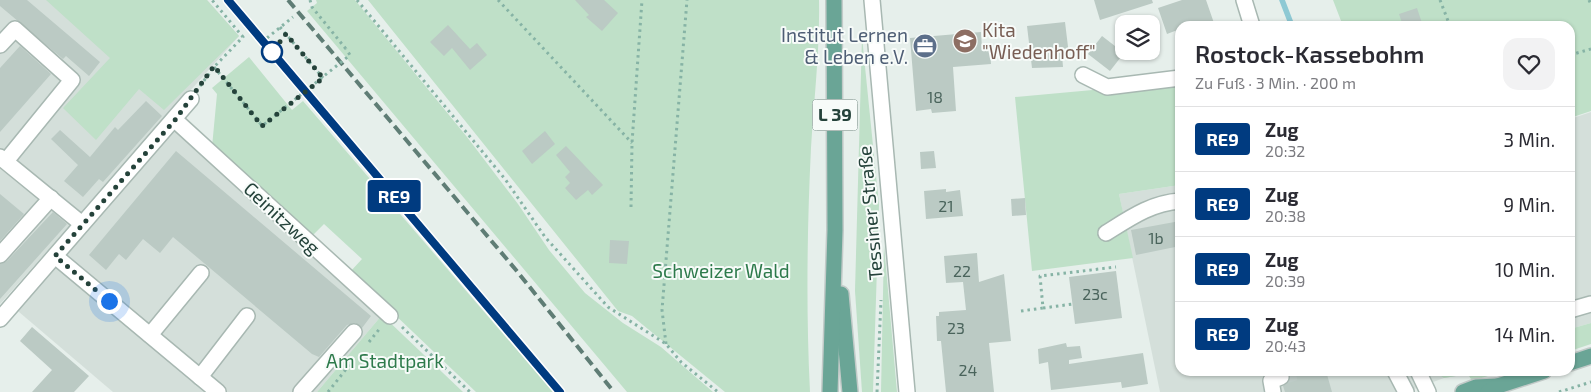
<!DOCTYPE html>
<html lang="de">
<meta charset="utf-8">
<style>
:root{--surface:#fff;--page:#f2f2f3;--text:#2b2b33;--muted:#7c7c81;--line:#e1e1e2}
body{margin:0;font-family:"Exo 2",sans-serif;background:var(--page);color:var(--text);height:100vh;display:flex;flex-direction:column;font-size:19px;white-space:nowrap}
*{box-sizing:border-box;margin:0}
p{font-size:16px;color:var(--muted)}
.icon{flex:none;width:28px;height:28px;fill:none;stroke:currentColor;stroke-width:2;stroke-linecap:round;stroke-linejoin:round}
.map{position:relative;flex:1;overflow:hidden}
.drawer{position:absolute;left:1175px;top:21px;width:400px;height:355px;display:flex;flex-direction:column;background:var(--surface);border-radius:15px;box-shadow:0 1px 4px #0004}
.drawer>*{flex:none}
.badge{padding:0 10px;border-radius:4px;font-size:18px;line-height:32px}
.buttons{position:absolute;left:1115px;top:15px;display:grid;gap:10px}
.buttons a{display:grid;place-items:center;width:45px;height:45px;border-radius:10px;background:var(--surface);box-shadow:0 1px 4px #0004;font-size:25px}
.you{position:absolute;width:25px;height:25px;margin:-12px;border:4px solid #fff;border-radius:50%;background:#1a73e8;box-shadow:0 0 0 8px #1a73e833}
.map>.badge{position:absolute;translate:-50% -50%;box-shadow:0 0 0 2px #fff}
.round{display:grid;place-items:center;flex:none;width:52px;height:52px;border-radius:15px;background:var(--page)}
.summary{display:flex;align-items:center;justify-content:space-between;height:85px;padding:0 20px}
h1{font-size:24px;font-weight:600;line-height:38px}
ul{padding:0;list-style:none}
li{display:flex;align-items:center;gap:15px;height:65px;padding:0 20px;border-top:1px solid var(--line)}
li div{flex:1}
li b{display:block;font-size:19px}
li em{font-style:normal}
li .badge{min-width:55px;font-weight:700;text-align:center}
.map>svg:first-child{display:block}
.built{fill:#d4dfda}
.green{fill:#bfe0c8}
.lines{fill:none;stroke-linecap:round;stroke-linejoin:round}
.stream{stroke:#8ec9d4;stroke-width:5.5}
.building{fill:#bbcac4}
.minor-tunnel{stroke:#bfccc8;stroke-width:15;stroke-dasharray:15 8;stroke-linecap:butt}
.minor-casing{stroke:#a8b8b2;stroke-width:18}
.major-casing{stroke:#c2cac8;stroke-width:18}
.path{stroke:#86b3a5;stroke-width:3;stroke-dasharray:2.5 4;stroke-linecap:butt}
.minor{stroke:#fff;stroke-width:15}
.major{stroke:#6aa596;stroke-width:15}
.rail{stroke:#5f7d75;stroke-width:4;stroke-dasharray:10 5;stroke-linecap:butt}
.path-bridge{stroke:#86b3a5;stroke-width:3;stroke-dasharray:2.5 4;stroke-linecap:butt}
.line-casing{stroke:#fff;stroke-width:11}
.line{stroke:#003b80;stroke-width:8}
.walk{stroke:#24423a;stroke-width:5;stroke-dasharray:0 9}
.stop-dot{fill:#fff;stroke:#003b80;stroke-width:2.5}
.labels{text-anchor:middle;stroke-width:4;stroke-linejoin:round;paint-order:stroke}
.number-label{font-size:16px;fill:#4a645c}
.shield{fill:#f7fbf9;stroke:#637a73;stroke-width:1}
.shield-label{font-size:18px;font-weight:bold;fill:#24423a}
.education-label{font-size:19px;fill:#785e54;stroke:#f7fbf9;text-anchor:start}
.service-label{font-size:19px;fill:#4e5e75;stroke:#f7fbf9;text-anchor:end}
.street-label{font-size:19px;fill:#24423a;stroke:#f7fbf9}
.park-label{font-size:19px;fill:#2d7a4b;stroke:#f7fbf9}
</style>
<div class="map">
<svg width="1591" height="392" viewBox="0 0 1591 392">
<rect width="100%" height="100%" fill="#e6efeb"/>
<g class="built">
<path d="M0,0H207L239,36L0,304Z"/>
<path d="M1591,112V323L1570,329V119Z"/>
<path d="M170,125L382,315L317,392H113L12,306Z"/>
<path d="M1180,185V371H1468V374L1444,378L1406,392H1160L1119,194Z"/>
</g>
<g class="green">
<path d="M46,0H207L239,36L164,110L139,89L96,140L63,108L110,58Z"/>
<path d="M316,0H355L467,137L518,204L549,250L585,293L623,323L661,347L713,392H627L307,11L317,3Z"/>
<path d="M368,0H819C820,50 814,99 811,148C807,230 806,311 810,392H725L632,316L618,311Z"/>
<path d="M1333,0H1591V111L1570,118V26H1343Z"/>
<path d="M862,37L879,205L873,392H862L855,291Z"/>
<path d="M249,57L292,110L303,101L553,392H476L350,272L362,259L324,224L310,238L212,147L217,94L212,88Z"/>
<path d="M1180,82V185L1119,194L1133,258L1032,271L1015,97Z"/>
<path d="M884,245L897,392H881Z"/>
<path d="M382,315L463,392H317Z"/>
<path d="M1591,323V344L1570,351V329Z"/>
<path d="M1434,371H1504L1472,381L1468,374L1444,378Z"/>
</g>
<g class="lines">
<path class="stream" d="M1282,0L1292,26"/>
</g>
<g class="building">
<path d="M0,0H27L100,62L89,76L66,56L63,59L0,6Z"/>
<path d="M575,0H604L618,13L602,31L586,17L589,15Z"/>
<path d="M1094,0H1152L1153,3L1100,20Z"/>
<path d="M1182,0H1206L1215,26H1180V29L1167,34L1158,8Z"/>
<path d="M1417,8L1423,26H1403L1399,14Z"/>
<path d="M1065,22L1069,55H1062L1063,67L1032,68L1027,26Z"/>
<path d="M448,25L470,49L477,43L487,55L470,70L452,48L444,56L430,42Z"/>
<path d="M981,32L982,48L990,50L991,64L953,67L956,111L932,113L931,109L916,111L910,38Z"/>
<path d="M1102,36L1124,53L1110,71L1088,54Z"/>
<path d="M20,46L51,74L0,132V68Z"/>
<path d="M146,101L162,116L103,182L99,179L83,197L64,181L78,165L51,139L60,130L90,157L115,127L118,130Z"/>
<path d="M545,131L555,144L532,164L522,151Z"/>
<path d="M566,146L603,185L592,195L588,190L576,200L565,188L570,183L565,177L570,172L556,155Z"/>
<path d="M176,151L371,316L362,328L355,323L347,325L319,357L312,354L173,237L160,253L143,239L126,260L119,254L106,270L89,255Z"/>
<path d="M934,151L936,168L921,169L920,152Z"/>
<path d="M946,189V192L960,190L963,216L926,219L924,191Z"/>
<path d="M0,194L24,214L0,241Z"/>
<path d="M1025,198L1026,215L1012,216L1011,199Z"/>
<path d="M53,212L67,224L0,299V264L7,261Z"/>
<path d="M1180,221V246L1136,255L1131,230Z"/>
<path d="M610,240L629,241L627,264L609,263Z"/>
<path d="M977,253L979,282L1004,274L1011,341L989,343L994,392H946L941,341H937L936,316H939V312L966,310L963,282L946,283L944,256Z"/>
<path d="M1116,271L1122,318L1075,324L1069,277Z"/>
<path d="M32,327L89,376L74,392H32L52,370L20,341Z"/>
<path d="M1066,343L1067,347L1080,346L1082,358L1069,360V364L1143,353L1148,384L1122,388L1121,382L1051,390L1048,362L1039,364L1038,349Z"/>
<path d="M1288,371H1326L1332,392H1285L1283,386L1290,379Z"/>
</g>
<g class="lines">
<path class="minor-tunnel" d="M1281,377L1303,371"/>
<defs>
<g id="minor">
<path d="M872,0L907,392"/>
<path d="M1244,0L1252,26"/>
<path d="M0,45L15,29L72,80L6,161"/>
<path d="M1083,75L1107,87L1180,78"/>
<path d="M175,120L390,316"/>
<path d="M0,157L82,224"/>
<path d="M1106,233C1130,218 1151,203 1180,201"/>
<path d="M0,255L51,198"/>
<path d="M55,256L218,392"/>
<path d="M1570,310L1591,304"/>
<path d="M0,319L191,99"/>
<path d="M150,335L201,273"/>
<path d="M1395,371L1406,392"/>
<path d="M1418,371L1428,392"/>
<path d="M200,377L247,316"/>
<path d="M301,392L354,332"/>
<path d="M1273,392L1271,381L1281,377"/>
</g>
<g id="major">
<path d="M841,294L850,392"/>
<path d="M1570,363L1591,356"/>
<path d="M830,392L835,230L834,0"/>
<path d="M1463,392L1476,387L1498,386"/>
<path d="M1488,392L1498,386L1544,371"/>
</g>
</defs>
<use href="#minor" class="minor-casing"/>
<use href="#major" class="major-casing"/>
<g class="path">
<path d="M310,0L312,7L346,49"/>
<path d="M357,0L505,179L545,237L608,307L666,344L681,362L718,392"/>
<path d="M498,0L632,143"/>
<path d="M1440,0L1450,26"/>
<path d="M1589,0L1591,4"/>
<path d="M280,27L323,78"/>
<path d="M267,38L293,17"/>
<path d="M1570,55L1591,49"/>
<path d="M214,67L260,123"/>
<path d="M200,86L214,67L243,37L212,0"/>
<path d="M631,207L632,143L642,0"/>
<path d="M1043,308L1073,304"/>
<path d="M1021,311L1043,308L1040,276L1116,267"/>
<path d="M402,327L470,392"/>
<path d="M369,342L381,327"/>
<path d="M666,344L662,310L687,0"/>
<path d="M328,392L355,358"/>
<path d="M877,392L881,300"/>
<path d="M1559,392L1591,382"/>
</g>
<use href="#minor" class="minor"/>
<use href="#major" class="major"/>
<g class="rail">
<path d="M228,0L560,392"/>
<path d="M288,0L516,270L614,392"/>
</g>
<path class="path-bridge" d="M260,123L262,126L350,55L346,49"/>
</g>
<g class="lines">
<defs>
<path id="line" d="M228,0L560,392"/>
</defs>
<use href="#line" class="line-casing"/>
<use href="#line" class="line"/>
<path class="walk" d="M109,301L55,256L175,120L214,66L262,126L323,78L286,34L272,52"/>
</g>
<defs>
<symbol id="school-disc" viewBox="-11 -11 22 22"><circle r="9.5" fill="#8d6e63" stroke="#f7fbf9"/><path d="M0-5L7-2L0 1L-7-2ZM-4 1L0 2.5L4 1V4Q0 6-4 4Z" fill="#fff"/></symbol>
<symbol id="office-disc" viewBox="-11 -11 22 22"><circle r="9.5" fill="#5c6f8a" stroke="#f7fbf9"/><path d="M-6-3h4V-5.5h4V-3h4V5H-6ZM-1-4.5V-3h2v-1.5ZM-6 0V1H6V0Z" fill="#fff"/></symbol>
</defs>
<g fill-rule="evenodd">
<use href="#school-disc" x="951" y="27" width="28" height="28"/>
<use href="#office-disc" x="911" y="32" width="28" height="28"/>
</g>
<circle class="stop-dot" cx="272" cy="52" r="10"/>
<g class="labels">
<g class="number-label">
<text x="935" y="103">18</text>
<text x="946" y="212">21</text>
<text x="1156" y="244">1b</text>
<text x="962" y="277">22</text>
<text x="1095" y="300">23c</text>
<text x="956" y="334">23</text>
<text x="968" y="376">24</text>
</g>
<rect class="shield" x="812.5" y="99.5" width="45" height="31" rx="4"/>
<g class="shield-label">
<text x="835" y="121">L 39</text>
</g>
<g class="education-label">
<text x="982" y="37">Kita<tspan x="982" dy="22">"Wiedenhoff"</tspan></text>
</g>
<g class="service-label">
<text x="908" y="42">Institut Lernen<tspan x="908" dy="22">&amp; Leben e.V.</tspan></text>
</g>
<g class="street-label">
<text transform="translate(870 213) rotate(-95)" y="7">Tessiner Straße</text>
<text transform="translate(282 218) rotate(43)" y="7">Geinitzweg</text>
</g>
<g class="park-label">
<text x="721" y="278">Schweizer Wald</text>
<text x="385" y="368">Am Stadtpark</text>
</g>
</g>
</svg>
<div class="buttons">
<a><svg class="icon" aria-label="layers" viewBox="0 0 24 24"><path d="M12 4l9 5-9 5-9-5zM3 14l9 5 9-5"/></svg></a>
</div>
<div class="you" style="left:109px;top:301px"></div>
<b class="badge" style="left:394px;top:196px;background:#003b80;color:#fff">RE9</b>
<section class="drawer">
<div class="summary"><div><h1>Rostock-Kassebohm</h1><p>Zu Fuß · 3 Min. · 200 m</p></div><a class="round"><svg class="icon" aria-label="heart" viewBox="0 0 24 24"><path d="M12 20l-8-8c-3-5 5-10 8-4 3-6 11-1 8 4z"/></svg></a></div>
<ul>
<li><span class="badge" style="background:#003b80;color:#fff">RE9</span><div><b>Zug</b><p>20:32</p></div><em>3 Min.</em></li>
<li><span class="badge" style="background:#003b80;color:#fff">RE9</span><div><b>Zug</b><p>20:38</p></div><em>9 Min.</em></li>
<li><span class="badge" style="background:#003b80;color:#fff">RE9</span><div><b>Zug</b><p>20:39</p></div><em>10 Min.</em></li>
<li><span class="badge" style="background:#003b80;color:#fff">RE9</span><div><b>Zug</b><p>20:43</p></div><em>14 Min.</em></li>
</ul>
</section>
</div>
